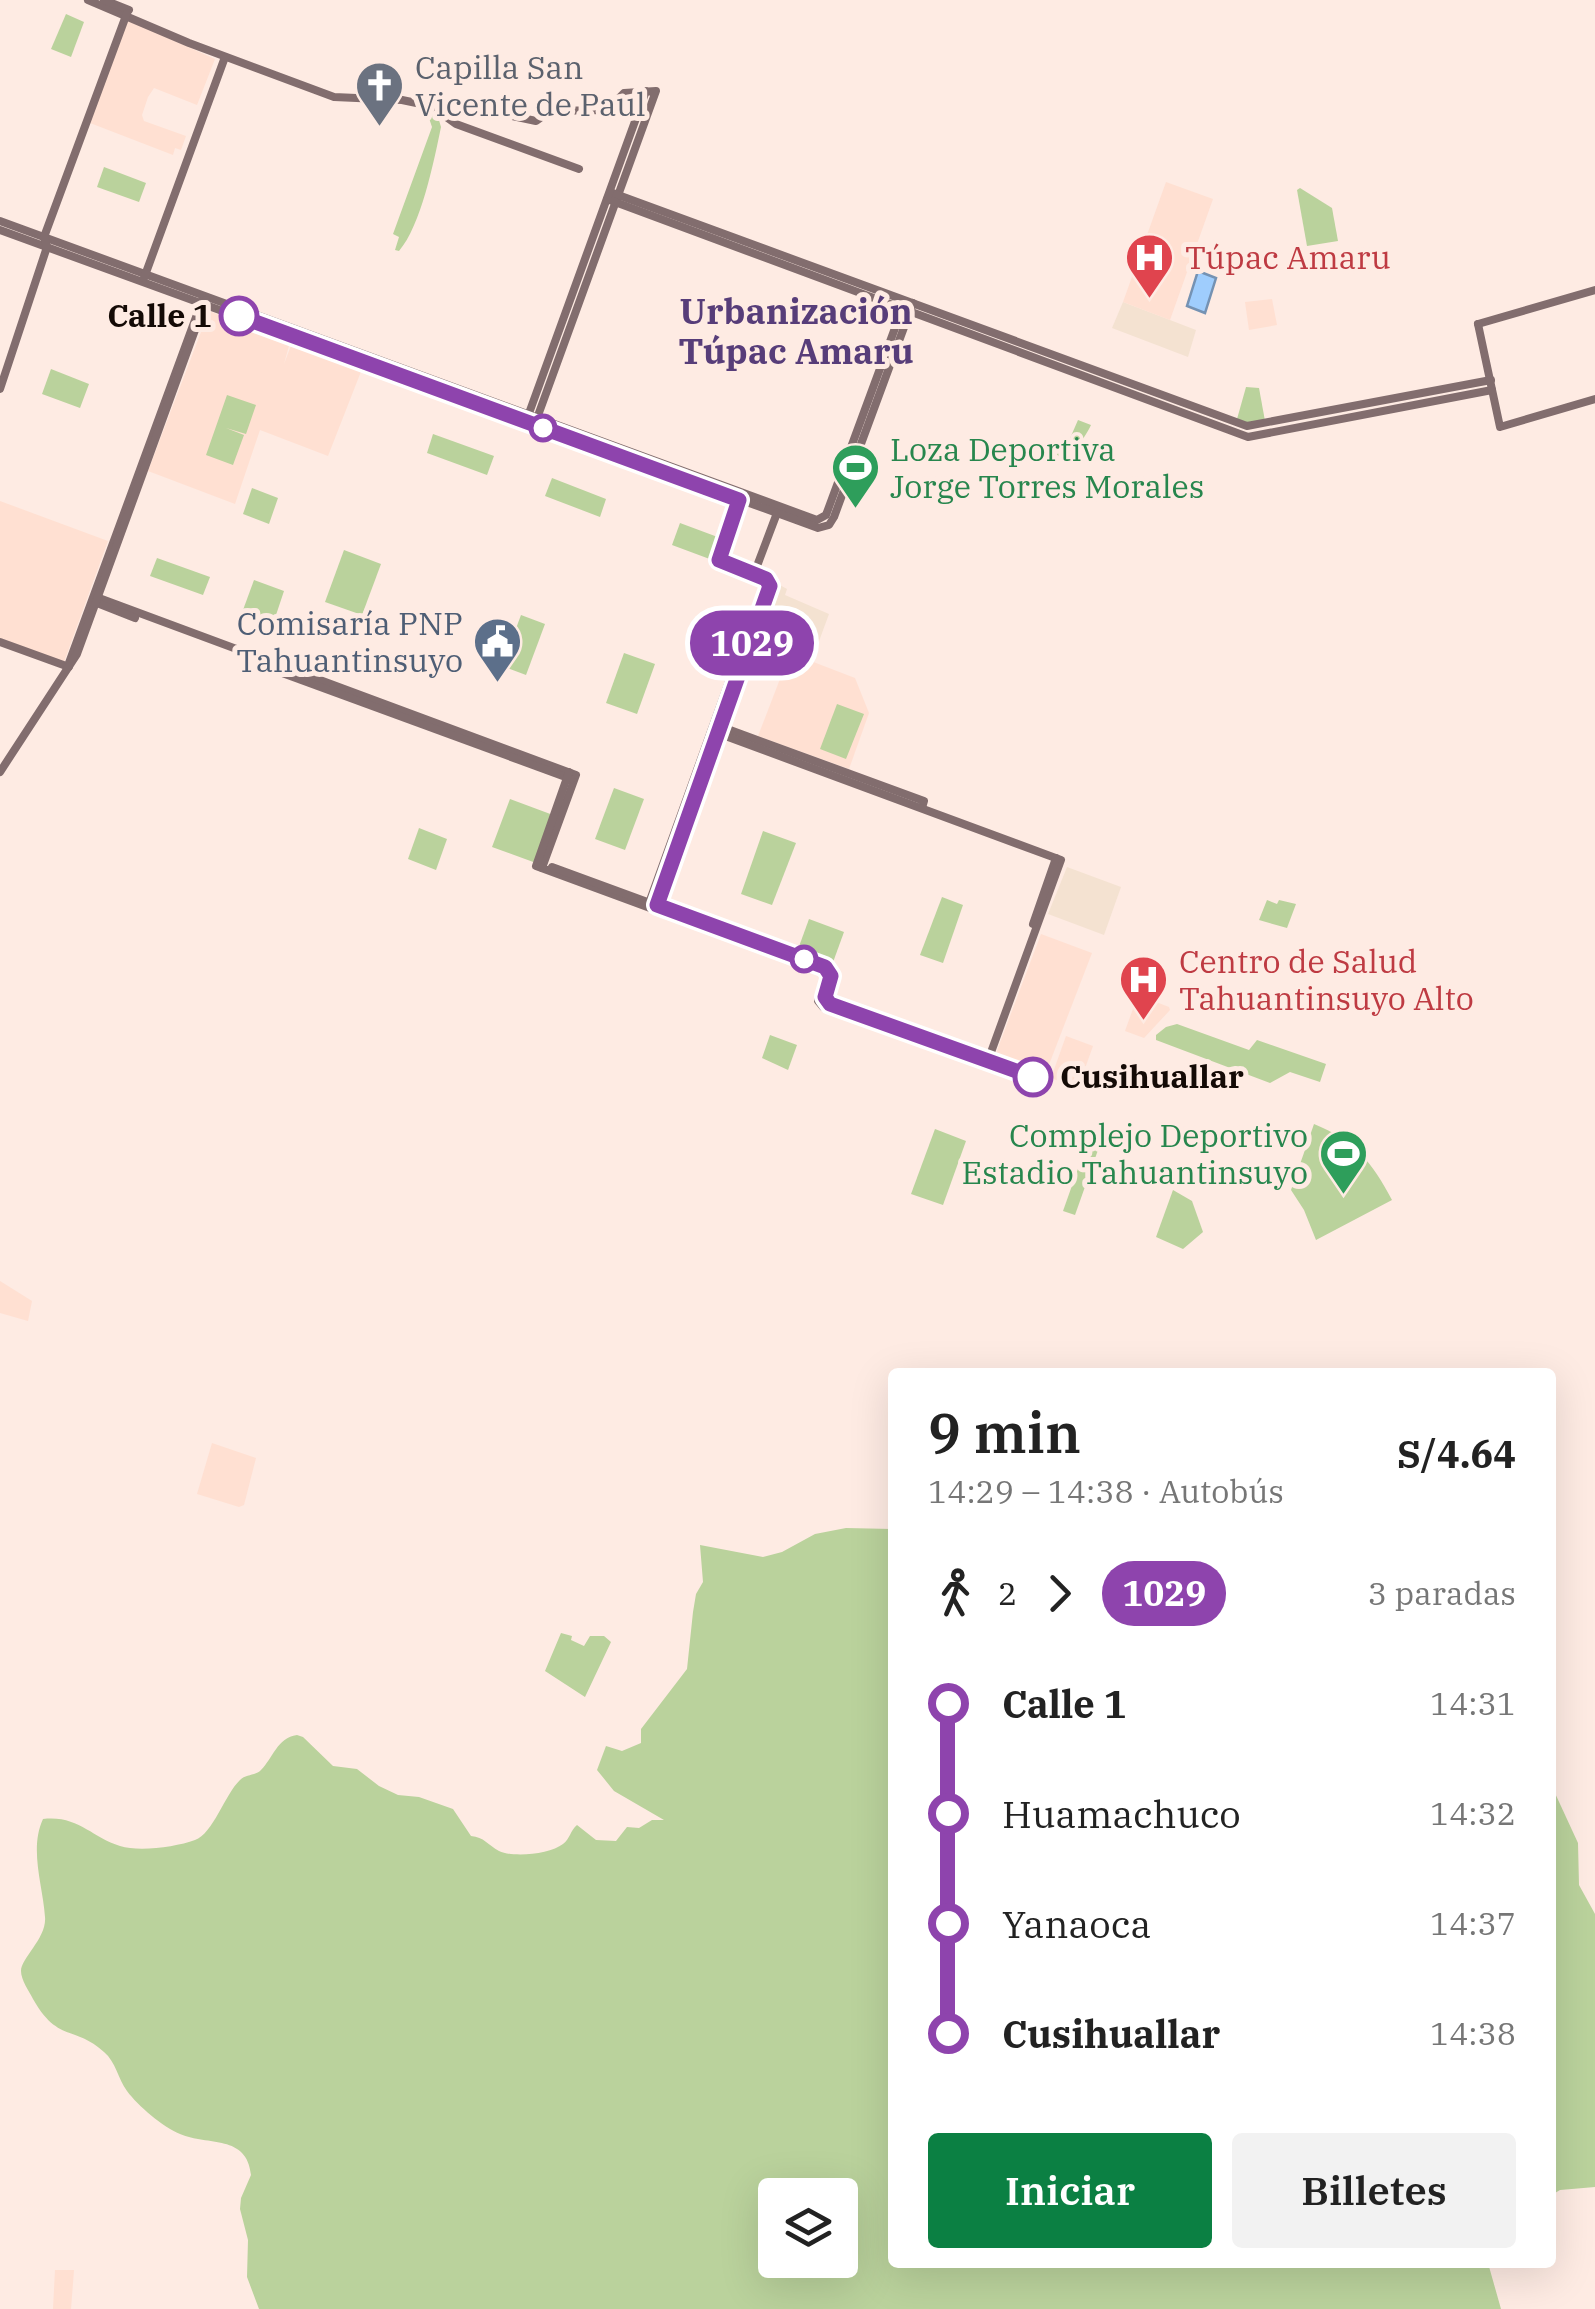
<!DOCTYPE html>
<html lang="es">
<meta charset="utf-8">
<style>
:root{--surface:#fff;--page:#f2f2f2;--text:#222;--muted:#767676;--accent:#0b8043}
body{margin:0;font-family:"IBM Plex Serif",serif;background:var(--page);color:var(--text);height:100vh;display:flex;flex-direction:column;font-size:38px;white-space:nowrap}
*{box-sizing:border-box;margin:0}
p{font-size:32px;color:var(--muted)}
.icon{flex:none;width:55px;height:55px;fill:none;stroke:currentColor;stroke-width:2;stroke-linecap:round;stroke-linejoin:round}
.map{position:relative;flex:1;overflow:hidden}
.panel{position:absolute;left:888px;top:1368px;width:668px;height:900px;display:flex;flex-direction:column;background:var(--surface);border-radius:10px;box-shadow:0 10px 40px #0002}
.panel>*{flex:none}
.badge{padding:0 20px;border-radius:32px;font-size:35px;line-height:65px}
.tools{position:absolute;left:758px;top:2178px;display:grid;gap:20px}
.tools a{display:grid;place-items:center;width:100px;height:100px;border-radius:10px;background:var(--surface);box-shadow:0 10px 40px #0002;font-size:50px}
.map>.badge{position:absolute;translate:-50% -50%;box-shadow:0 0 0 5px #fff}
.legs{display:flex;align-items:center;gap:15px;height:110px;padding:0 40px;font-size:32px}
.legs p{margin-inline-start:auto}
.overview{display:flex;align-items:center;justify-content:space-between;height:170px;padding:0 40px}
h1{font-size:55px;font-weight:600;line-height:75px}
.action{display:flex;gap:20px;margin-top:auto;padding:20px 40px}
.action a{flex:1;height:115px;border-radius:10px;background:var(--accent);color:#fff;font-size:40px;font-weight:600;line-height:115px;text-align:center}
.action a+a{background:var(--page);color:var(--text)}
ul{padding:0 40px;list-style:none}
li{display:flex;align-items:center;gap:35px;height:110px;font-size:38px}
li i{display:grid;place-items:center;width:15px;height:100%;margin:0 12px;background:currentColor}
li i::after{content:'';width:25px;height:25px;margin:-12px;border:8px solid;border-radius:50%;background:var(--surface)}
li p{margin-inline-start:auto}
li:first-child i{background:linear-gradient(#0000 50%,currentColor 0)}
li:last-child i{background:linear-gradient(currentColor 50%,#0000 0)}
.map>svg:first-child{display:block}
.commercial{fill:#f4e2d1}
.built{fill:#ffe0d2}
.green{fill:#bad29c;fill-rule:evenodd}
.water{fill:#9fcdfd;stroke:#7592b3;stroke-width:2.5}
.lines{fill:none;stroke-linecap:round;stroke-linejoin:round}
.secondary{stroke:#826d6e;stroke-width:8}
.line-1-casing{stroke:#fff;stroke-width:22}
.line-1{stroke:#8e44ad;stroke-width:15}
.stop-1-dot{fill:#fff;stroke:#8e44ad;stroke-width:5}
.labels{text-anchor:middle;stroke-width:10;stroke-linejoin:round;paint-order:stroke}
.worship-label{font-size:32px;fill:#5b616d;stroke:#feebe3;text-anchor:start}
.health-label{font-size:32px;fill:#be3a42;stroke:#feebe3;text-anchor:start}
.stop-label{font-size:32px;font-weight:bold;fill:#140a06;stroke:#feebe3;text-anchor:end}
.leisure-label{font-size:32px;fill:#27864d;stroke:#feebe3;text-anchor:start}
.service-label{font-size:32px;fill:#4e5e75;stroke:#feebe3;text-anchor:end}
.neighbourhood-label{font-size:35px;font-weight:bold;fill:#573d79;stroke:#feebe3}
</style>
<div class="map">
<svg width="1595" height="2309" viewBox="0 0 1595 2309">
<rect width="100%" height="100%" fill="#feebe3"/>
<g class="commercial">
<path d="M1123,302L1196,330L1188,357L1112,328Z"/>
<path d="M778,584L787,589L785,595L829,614L815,652L762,632Z"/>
<path d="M1067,867L1121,887L1104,935L1048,914Z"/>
</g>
<g class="built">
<path d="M128,20L215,59L197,105L154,88L148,97L142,115L144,121L186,136L181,150L175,148L173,155L90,123Z"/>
<path d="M1166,182L1213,199L1170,320L1123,302Z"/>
<path d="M1272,299L1277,325L1249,330L1245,302Z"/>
<path d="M209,311L290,342L284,364L292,343L362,369L328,456L260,430L235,504L148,471Z"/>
<path d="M0,501L108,541L64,662L0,638Z"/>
<path d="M790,653L855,678L869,713L849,769L758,736Z"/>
<path d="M1041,934L1092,953L1045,1075L995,1056Z"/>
<path d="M1138,995L1169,1007L1170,1010L1144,1038L1125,1031Z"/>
<path d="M1066,1036L1093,1046L1078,1088L1051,1078Z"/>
<path d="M0,1281L32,1301L28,1321L0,1313Z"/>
<path d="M212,1443L256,1458L244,1505L239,1507L197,1494Z"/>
<path d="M55,2270H74L71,2309H53Z"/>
</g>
<g class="green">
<path d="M66,14L84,22L71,57L51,49Z"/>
<path d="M415,105L438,117L441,127C434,161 421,226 399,251L395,250L399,237L393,234L432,127L429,118Z"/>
<path d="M104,167L146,183L139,202L97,187Z"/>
<path d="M1300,188L1332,208L1338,241L1307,246L1297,190Z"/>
<path d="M51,369L89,384L80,408L42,394Z"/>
<path d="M1246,387L1259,388L1265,421L1247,423L1237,419Z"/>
<path d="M227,395L256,405L246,434L226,428L244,435L233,465L206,455Z"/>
<path d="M1078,420L1091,425C1079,450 1056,473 1031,459L1039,448L1055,452L1068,443Z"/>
<path d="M433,434L494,456L487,475L427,453Z"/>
<path d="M552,478L606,499L600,517L545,496Z"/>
<path d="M252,488L278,498L269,524L243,514Z"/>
<path d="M680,523L723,539L715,561L672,545Z"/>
<path d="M344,550L381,564L362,615L325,602Z"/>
<path d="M157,558L210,577L203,595L150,576Z"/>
<path d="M254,580L284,591L274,621L243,610Z"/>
<path d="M521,615L545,624L526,675L502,666Z"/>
<path d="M624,653L655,664L637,714L606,703Z"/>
<path d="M837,704L864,714L846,759L820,749Z"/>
<path d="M614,788L644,799L625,850L595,839Z"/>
<path d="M510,799L553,815L536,863L492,847Z"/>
<path d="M419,828L447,839L436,870L408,859Z"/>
<path d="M763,831L796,843L772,905L741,894Z"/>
<path d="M942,897L963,905L943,963L920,955Z"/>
<path d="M1267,900L1277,904L1279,900L1296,904L1287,928L1259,920Z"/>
<path d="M809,919L844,932L832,965L797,952Z"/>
<path d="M1177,1024L1249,1050L1257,1040L1326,1064L1320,1082L1290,1072L1270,1083L1156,1040V1035L1166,1027Z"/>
<path d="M770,1035L797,1045L788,1070L762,1058Z"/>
<path d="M1314,1124C1355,1141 1372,1162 1392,1200L1316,1240L1304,1210L1291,1190Z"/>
<path d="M935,1129L966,1141L943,1205L911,1194Z"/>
<path d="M1086,1146L1098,1150L1075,1215L1063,1211Z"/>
<path d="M1173,1190L1192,1201L1203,1232L1183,1249L1156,1237Z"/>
<path d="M846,1528L892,1529V2262L1488,2263L1501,2309H259L247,2277L248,2240L240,2209L241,2198L251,2175C247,2134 208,2146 180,2134C163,2127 138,2106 127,2091C118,2079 116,2062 104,2052C74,2025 58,2043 33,1999C29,1991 21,1980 21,1971C21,1958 47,1938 45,1917C43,1886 29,1849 43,1819C78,1815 91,1837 120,1846C139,1852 176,1847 195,1840C213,1834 225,1794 240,1780C246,1774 255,1776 261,1770C273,1758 277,1738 297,1735L303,1737L333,1766L357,1769L379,1786L398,1795L419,1797L453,1809L471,1836C484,1837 488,1845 499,1851C514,1858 550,1854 563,1844C570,1839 570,1831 577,1825L596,1840L616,1841L627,1827L639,1828L652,1820H664L614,1791L597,1770L606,1746L622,1751L641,1743V1729L687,1669L693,1612L696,1594L703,1582L700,1545L763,1557L782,1552L815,1534ZM840,2195V2260H775V2195Z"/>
<path d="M561,1633L572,1636L571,1640L584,1646L590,1636H604L611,1642L585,1697L545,1671Z"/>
<path d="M1550,1674L1554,1791L1578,1843L1579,1885L1595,1914V2187L1560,2190L1550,2196Z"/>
</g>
<path class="water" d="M1198,271L1216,278L1205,313L1187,306Z"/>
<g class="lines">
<g class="secondary">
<path d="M88,0L189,43L334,97L402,100L431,106L456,124L579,169"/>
<path d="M104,0L129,10"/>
<path d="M431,106L469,107L536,121L550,111L607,110L624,93L656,91L536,421"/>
<path d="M610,192L1247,426L1491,380"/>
<path d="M607,199L1248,437L1492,390"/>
<path d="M0,221L817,520L826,515L905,301"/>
<path d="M0,230L818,528L829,525L834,517L913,303"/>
<path d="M144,278L225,57"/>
<path d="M1478,324L1500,427L1595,399"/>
<path d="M1478,324L1595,290"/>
<path d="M0,389L47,247L44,237L127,13"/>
<path d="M528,416L646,91"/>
<path d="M739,500L719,560L766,579"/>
<path d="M754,574L777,513"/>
<path d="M99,598L576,775L542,868"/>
<path d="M97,603L135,618"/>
<path d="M0,642L69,667"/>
<path d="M69,663L202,301"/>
<path d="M274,670L571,779"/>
<path d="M722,727L924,801L922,808"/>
<path d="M0,772L77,654L206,300"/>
<path d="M569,772L536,866L821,971L825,979L818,1001L823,1007L986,1066L1061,860L720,734"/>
<path d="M552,867L825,967L831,976L825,997L827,1002L988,1061"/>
<path d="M649,903L766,579"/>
<path d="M656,908L771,586L766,579"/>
<path d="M1033,924L1056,858"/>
</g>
</g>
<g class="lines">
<defs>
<path id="line-1" d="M239,316L739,500L719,560L766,579L770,586L657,905L825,967L831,976L825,997L830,1004L1033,1077"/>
</defs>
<use href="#line-1" class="line-1-casing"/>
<use href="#line-1" class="line-1"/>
</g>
<defs>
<symbol id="church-pin" viewBox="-11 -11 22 30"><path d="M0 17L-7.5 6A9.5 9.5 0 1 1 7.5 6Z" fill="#6b7280" stroke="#feebe3"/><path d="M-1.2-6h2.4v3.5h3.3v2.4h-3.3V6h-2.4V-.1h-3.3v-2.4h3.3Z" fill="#fff"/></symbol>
<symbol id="hospital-pin" viewBox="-11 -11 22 30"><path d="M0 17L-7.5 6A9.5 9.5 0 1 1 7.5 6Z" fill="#e0444e" stroke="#feebe3"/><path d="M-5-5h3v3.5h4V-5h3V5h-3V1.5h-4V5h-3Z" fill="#fff"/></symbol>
<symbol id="stadium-pin" viewBox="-11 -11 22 30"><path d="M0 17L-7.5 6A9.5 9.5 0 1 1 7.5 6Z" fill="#2e9e5b" stroke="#feebe3"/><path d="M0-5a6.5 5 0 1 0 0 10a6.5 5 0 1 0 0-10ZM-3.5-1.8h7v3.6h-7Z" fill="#fff"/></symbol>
<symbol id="civic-pin" viewBox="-11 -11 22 30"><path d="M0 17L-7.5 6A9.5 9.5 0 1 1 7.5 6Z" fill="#5c6f8a" stroke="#feebe3"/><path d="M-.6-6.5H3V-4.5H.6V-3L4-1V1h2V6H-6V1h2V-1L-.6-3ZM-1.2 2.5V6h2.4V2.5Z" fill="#fff"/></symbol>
</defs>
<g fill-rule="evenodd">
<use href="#church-pin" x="352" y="58" width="55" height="75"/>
<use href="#hospital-pin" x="1122" y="230" width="55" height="75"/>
<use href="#stadium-pin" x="828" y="440" width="55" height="75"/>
<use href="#civic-pin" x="470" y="614" width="55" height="75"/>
<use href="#hospital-pin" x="1116" y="952" width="55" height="75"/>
<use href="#stadium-pin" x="1316" y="1126" width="55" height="75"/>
</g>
<g class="stop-1-dot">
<circle cx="239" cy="316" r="18"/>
<circle cx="543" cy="428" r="12"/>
<circle cx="804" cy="959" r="12"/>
<circle cx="1033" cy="1077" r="18"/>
</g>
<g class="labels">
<g class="worship-label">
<text x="415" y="79">Capilla San<tspan x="415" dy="37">Vicente de Paul</tspan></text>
</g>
<g class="health-label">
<text x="1185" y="269">Túpac Amaru</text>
<text x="1179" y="973">Centro de Salud<tspan x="1179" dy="37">Tahuantinsuyo Alto</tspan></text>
</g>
<g class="stop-label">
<text x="212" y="327">Calle 1</text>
<text x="1060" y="1088" text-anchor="start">Cusihuallar</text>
</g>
<g class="leisure-label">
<text x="890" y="461">Loza Deportiva<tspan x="890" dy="37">Jorge Torres Morales</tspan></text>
<text x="1308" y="1147" text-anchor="end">Complejo Deportivo<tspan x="1308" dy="37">Estadio Tahuantinsuyo</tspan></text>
</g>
<g class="service-label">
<text x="463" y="635">Comisaría PNP<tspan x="463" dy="37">Tahuantinsuyo</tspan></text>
</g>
<g class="neighbourhood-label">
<text x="796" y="324">Urbanización<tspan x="796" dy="40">Túpac Amaru</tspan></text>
</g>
</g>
</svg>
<div class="tools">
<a><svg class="icon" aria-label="layers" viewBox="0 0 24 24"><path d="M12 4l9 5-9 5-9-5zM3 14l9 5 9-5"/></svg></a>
</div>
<b class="badge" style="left:752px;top:643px;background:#8e44ad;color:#fff">1029</b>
<section class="panel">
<div class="overview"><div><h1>9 min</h1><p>14:29 – 14:38 · Autobús</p></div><b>S/4.64</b></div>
<div class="legs"><svg class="icon" aria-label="walk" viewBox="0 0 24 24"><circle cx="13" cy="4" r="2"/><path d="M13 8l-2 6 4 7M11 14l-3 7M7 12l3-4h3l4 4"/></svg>2<svg class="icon" aria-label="forward" viewBox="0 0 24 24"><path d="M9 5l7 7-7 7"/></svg><b class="badge" style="background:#8e44ad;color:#fff">1029</b><p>3 paradas</p></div>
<ul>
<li><i style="color:#8e44ad"></i><b>Calle 1</b><p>14:31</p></li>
<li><i style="color:#8e44ad"></i><span>Huamachuco</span><p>14:32</p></li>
<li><i style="color:#8e44ad"></i><span>Yanaoca</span><p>14:37</p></li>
<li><i style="color:#8e44ad"></i><b>Cusihuallar</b><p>14:38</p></li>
</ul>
<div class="action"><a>Iniciar</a><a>Billetes</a></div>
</section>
</div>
